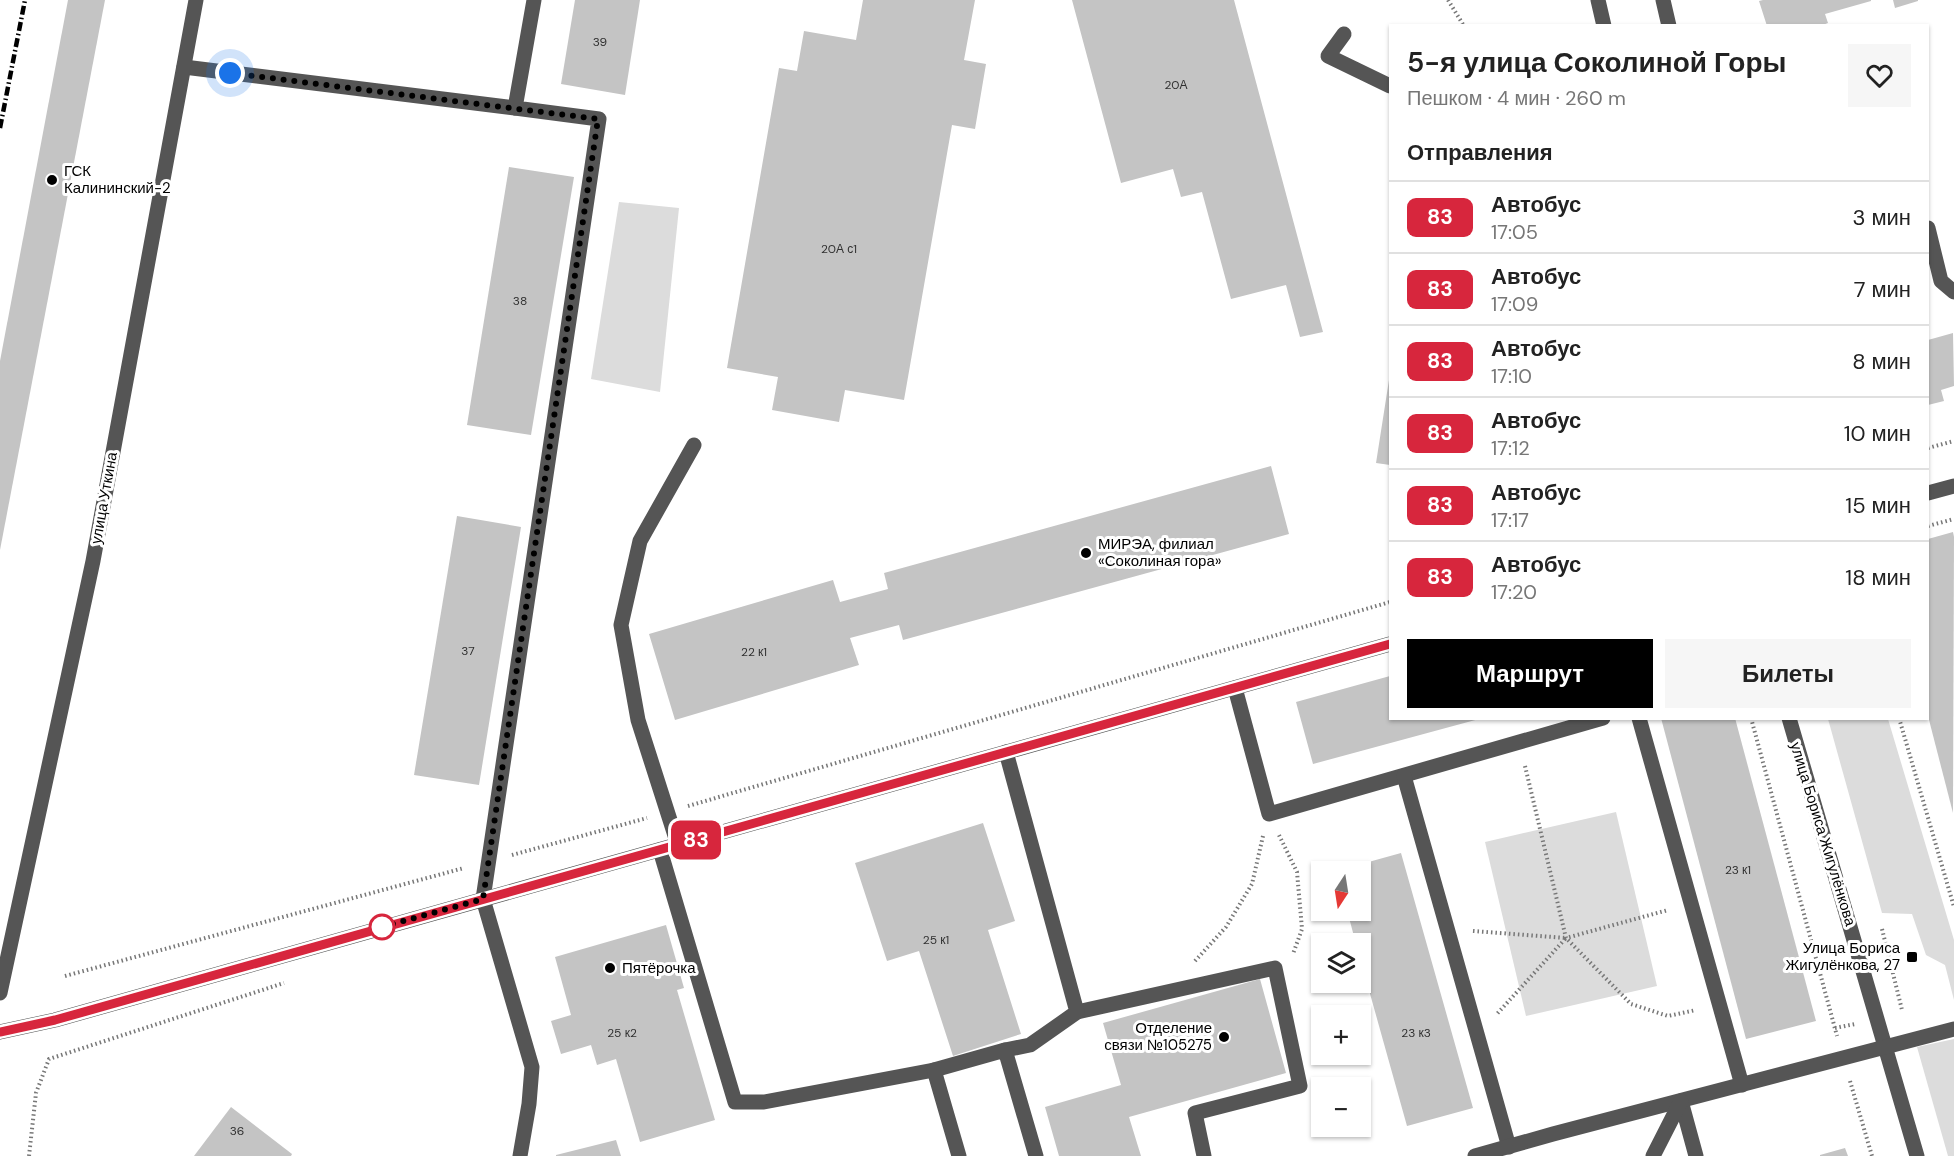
<!DOCTYPE html>
<html lang="ru">
<meta charset="utf-8">
<style>
:root{--surface:#fff;--page:#f6f6f6;--text:#222;--muted:#767676;--line:#e0e0e0;--accent:#000}
body{margin:0;font-family:"DM Sans",sans-serif;background:var(--page);color:var(--text);height:100vh;display:flex;flex-direction:column;font-size:22px;white-space:nowrap}
*{box-sizing:border-box;margin:0}
p{font-size:20px;color:var(--muted)}
.icon{flex:none;width:33px;height:33px;fill:none;stroke:currentColor;stroke-width:2;stroke-linecap:round;stroke-linejoin:round}
.map{position:relative;flex:1;overflow:hidden}
.details{position:absolute;left:1389px;top:24px;width:540px;height:696px;display:flex;flex-direction:column;background:var(--surface);border-radius:0px;box-shadow:0 2px 4px #0004}
.details>*{flex:none}
.badge{padding:0 12px;border-radius:9px;font-size:21px;line-height:39px}
.needle{width:39px;rotate:192deg}
.buttons{position:absolute;left:1311px;top:861px;display:grid;gap:12px}
.buttons a{display:grid;place-items:center;width:60px;height:60px;border-radius:0px;background:var(--surface);box-shadow:0 2px 4px #0004;font-size:30px}
.you{position:absolute;width:30px;height:30px;margin:-15px;border:4px solid #fff;border-radius:50%;background:#1a73e8;box-shadow:0 0 0 9px #1a73e833}
.map>.badge{position:absolute;translate:-50% -50%;box-shadow:0 0 0 3px #fff}
h2{padding:0 18px;font-size:22px;line-height:54px}
.round{display:grid;place-items:center;flex:none;width:63px;height:63px;border-radius:0px;background:var(--page)}
.overview{display:flex;align-items:center;justify-content:space-between;height:102px;padding:0 18px}
h1{font-size:28px;font-weight:600;line-height:45px}
.cta{display:flex;gap:12px;margin-top:auto;padding:12px 18px}
.cta a{flex:1;height:69px;border-radius:0px;background:var(--accent);color:#fff;font-size:24px;font-weight:600;line-height:69px;text-align:center}
.cta a+a{background:var(--page);color:var(--text)}
ul{padding:0;list-style:none}
li{display:flex;align-items:center;gap:18px;height:72px;padding:0 18px;border-top:2px solid var(--line)}
li div{flex:1}
li b{display:block;font-size:22px}
li em{font-style:normal}
li .badge{min-width:66px;font-weight:700;text-align:center}
.map>svg:first-child{display:block}
.green{fill:#dcdcdc}
.building{fill:#c4c4c4}
.lines{fill:none;stroke-linecap:round;stroke-linejoin:round}
.path{stroke:#777;stroke-width:4;stroke-dasharray:1.5 3;stroke-linecap:butt}
.minor{stroke:#555;stroke-width:15}
.rail{stroke:#000;stroke-width:4.5;stroke-dasharray:9 3 1.5 3;stroke-linecap:butt}
.line-casing{stroke:#fff;stroke-width:14}
.line{stroke:#d7263d;stroke-width:9}
.walk{stroke:#000;stroke-width:6;stroke-dasharray:0 10.8}
.poi-dot{fill:#000;stroke:#fff;stroke-width:2}
.stop-dot{fill:#fff;stroke:#d7263d;stroke-width:3}
.labels{text-anchor:middle;stroke-width:6;stroke-linejoin:round;paint-order:stroke}
.number-label{font-size:12px;fill:#313131}
.poi-label{font-size:15px;fill:#000;stroke:#fff;text-anchor:start}
.street-label{font-size:15px;fill:#000;stroke:#fff}
</style>
<div class="map">
<svg width="1954" height="1156" viewBox="0 0 1954 1156">
<rect width="100%" height="100%" fill="#fff"/>
<g class="green">
<path d="M619,202L679,208L660,392L591,379Z"/>
<path d="M1828,719H1888L1954,940V1000L1945,965L1926,955L1912,914L1882,913Z"/>
<path d="M1616,812L1657,986L1526,1016L1485,842Z"/>
<path d="M1954,1039V1156H1948L1917,1047Z"/>
</g>
<g class="building">
<path d="M68,0H105L0,550V361Z"/>
<path d="M575,0H640L625,95L561,84Z"/>
<path d="M863,0H975L964,60L986,64L975,129L952,125L904,400L845,390L839,422L772,410L778,377L727,368L779,68L797,71L804,31L856,40Z"/>
<path d="M1072,0H1234L1323,332L1300,337L1286,285L1231,299L1202,192L1181,197L1173,169L1121,183Z"/>
<path d="M1763,0H1871V1L1825,14L1828,23L1820,26H1767L1759,1Z"/>
<path d="M1893,0H1918V1L1895,8Z"/>
<path d="M509,167L574,177L531,435L467,425Z"/>
<path d="M1953,333L1954,386L1941,390L1944,401L1928,405V340Z"/>
<path d="M1389,380H1390V465L1376,463Z"/>
<path d="M1271,466L1289,534L903,640L899,625L850,638L859,665L675,720L649,634L833,580L840,602L888,589L884,573Z"/>
<path d="M457,516L521,527L479,785L414,775Z"/>
<path d="M1953,532L1954,537L1953,813L1928,716V539Z"/>
<path d="M1390,676V718L1479,719L1313,764L1296,702Z"/>
<path d="M1661,718H1735L1816,1021L1746,1039Z"/>
<path d="M983,823L1015,921L988,930L1021,1034L953,1056L919,951L887,961L855,863Z"/>
<path d="M1401,853L1473,1108L1407,1126L1360,958V944H1356L1347,910H1360V872L1336,871Z"/>
<path d="M666,925L684,988L677,990L715,1120L640,1142L616,1059L597,1065L591,1045L561,1054L551,1021L571,1015L555,957Z"/>
<path d="M1260,979L1286,1073L1129,1117L1141,1156H1059L1045,1107L1121,1085L1103,1023Z"/>
<path d="M231,1107L292,1154L291,1156H194Z"/>
<path d="M616,1140L621,1156H556V1155Z"/>
<path d="M1845,1148L1848,1156H1820V1155Z"/>
</g>
<g class="lines">
<g class="path">
<path d="M1448,0L1464,26"/>
<path d="M1928,448L1954,441"/>
<path d="M1928,526L1954,519"/>
<path d="M1751,718L1837,1036"/>
<path d="M1899,718L1954,907"/>
<path d="M1525,766L1566,938L1668,910"/>
<path d="M688,806L1390,602"/>
<path d="M1279,835L1297,872L1302,929L1293,954"/>
<path d="M512,855L647,818"/>
<path d="M1882,929L1902,1010"/>
<path d="M1473,931L1566,938L1496,1015"/>
<path d="M1568,940L1631,1004L1668,1016L1696,1010"/>
<path d="M1195,961L1226,927L1252,884L1263,836"/>
<path d="M65,976L464,868"/>
<path d="M1835,1028L1855,1024"/>
<path d="M1850,1081L1872,1156"/>
<path d="M29,1156L36,1093L49,1059L284,983"/>
</g>
<g class="minor">
<path d="M1598,0L1604,26"/>
<path d="M1663,0L1669,26"/>
<path d="M1344,34L1328,56L1390,86"/>
<path d="M184,67L515,108"/>
<path d="M1928,228L1941,281L1954,292"/>
<path d="M1928,493L1954,486"/>
<path d="M1235,688L1269,814L1603,718"/>
<path d="M1639,718L1742,1085"/>
<path d="M1789,718L1917,1156"/>
<path d="M1404,776L1509,1147"/>
<path d="M678,845L638,720L621,625L640,541L694,445"/>
<path d="M660,850L735,1102H764L934,1070"/>
<path d="M0,993L93,561L196,0"/>
<path d="M1077,1012L1275,968L1300,1086L1195,1113L1204,1156"/>
<path d="M0,1032L55,1020L1390,644"/>
<path d="M1005,1050L1030,1045L1077,1012L1006,752"/>
<path d="M1681,1101L1696,1156"/>
<path d="M520,1156L529,1104L532,1067L483,899L599,119L515,108L534,0"/>
<path d="M959,1156L934,1070L1005,1050L1036,1156"/>
<path d="M1475,1156L1553,1134L1954,1029"/>
<path d="M1653,1156L1681,1101"/>
</g>
<path class="rail" d="M0,128L25,0"/>
</g>
<g class="lines">
<defs>
<path id="line" d="M0,1032L55,1020L1390,644"/>
</defs>
<use href="#line" class="line-casing"/>
<use href="#line" class="line"/>
<path class="walk" d="M230,73L598,119L483,899L382,927"/>
</g>
<g class="poi-dot">
<circle cx="52" cy="180" r="6"/>
<circle cx="1086" cy="553" r="6"/>
<rect x="1906" y="951" width="12" height="12" rx="3"/>
<circle cx="610" cy="968" r="6"/>
<circle cx="1224" cy="1037" r="6"/>
</g>
<circle class="stop-dot" cx="382" cy="927" r="12"/>
<g class="labels">
<g class="number-label">
<text x="600" y="46">39</text>
<text x="1176" y="89">20А</text>
<text x="839" y="253">20А с1</text>
<text x="520" y="305">38</text>
<text x="468" y="655">37</text>
<text x="754" y="656">22 к1</text>
<text x="1738" y="874">23 к1</text>
<text x="936" y="944">25 к1</text>
<text x="622" y="1037">25 к2</text>
<text x="1416" y="1037">23 к3</text>
<text x="237" y="1135">36</text>
</g>
<g class="poi-label">
<text x="64" y="176">ГСК<tspan x="64" dy="17">Калининский-2</tspan></text>
<text x="1098" y="549">МИРЭА, филиал<tspan x="1098" dy="17">«Соколиная гора»</tspan></text>
<text x="1900" y="953" text-anchor="end">Улица Бориса<tspan x="1900" dy="17">Жигулёнкова, 27</tspan></text>
<text x="622" y="973">Пятёрочка</text>
<text x="1212" y="1033" text-anchor="end">Отделение<tspan x="1212" dy="17">связи №105275</tspan></text>
</g>
<g class="street-label">
<text transform="translate(104 498) rotate(-80)" y="5">улица Уткина</text>
<text transform="translate(1823 834) rotate(73)" y="5">улица Бориса Жигулёнкова</text>
</g>
</g>
</svg>
<div class="buttons">
<a><svg class="needle" viewBox="-14 -14 28 28"><path d="M0-13l5 13h-10z" fill="#e53935"/><path d="M0 13l5-13h-10z" fill="#767676"/></svg></a>
<a><svg class="icon" aria-label="layers" viewBox="0 0 24 24"><path d="M12 4l9 5-9 5-9-5zM3 14l9 5 9-5"/></svg></a>
<a>+</a>
<a>−</a>
</div>
<div class="you" style="left:230px;top:73px"></div>
<b class="badge" style="left:696px;top:840px;background:#d7263d;color:#fff">83</b>
<section class="details">
<div class="overview"><div><h1>5-я улица Соколиной Горы</h1><p>Пешком · 4 мин · 260 m</p></div><a class="round"><svg class="icon" aria-label="heart" viewBox="0 0 24 24"><path d="M12 20l-8-8c-3-5 5-10 8-4 3-6 11-1 8 4z"/></svg></a></div>
<h2>Отправления</h2>
<ul>
<li><span class="badge" style="background:#d7263d;color:#fff">83</span><div><b>Автобус</b><p>17:05</p></div><em>3 мин</em></li>
<li><span class="badge" style="background:#d7263d;color:#fff">83</span><div><b>Автобус</b><p>17:09</p></div><em>7 мин</em></li>
<li><span class="badge" style="background:#d7263d;color:#fff">83</span><div><b>Автобус</b><p>17:10</p></div><em>8 мин</em></li>
<li><span class="badge" style="background:#d7263d;color:#fff">83</span><div><b>Автобус</b><p>17:12</p></div><em>10 мин</em></li>
<li><span class="badge" style="background:#d7263d;color:#fff">83</span><div><b>Автобус</b><p>17:17</p></div><em>15 мин</em></li>
<li><span class="badge" style="background:#d7263d;color:#fff">83</span><div><b>Автобус</b><p>17:20</p></div><em>18 мин</em></li>
</ul>
<div class="cta"><a>Маршрут</a><a>Билеты</a></div>
</section>
</div>
